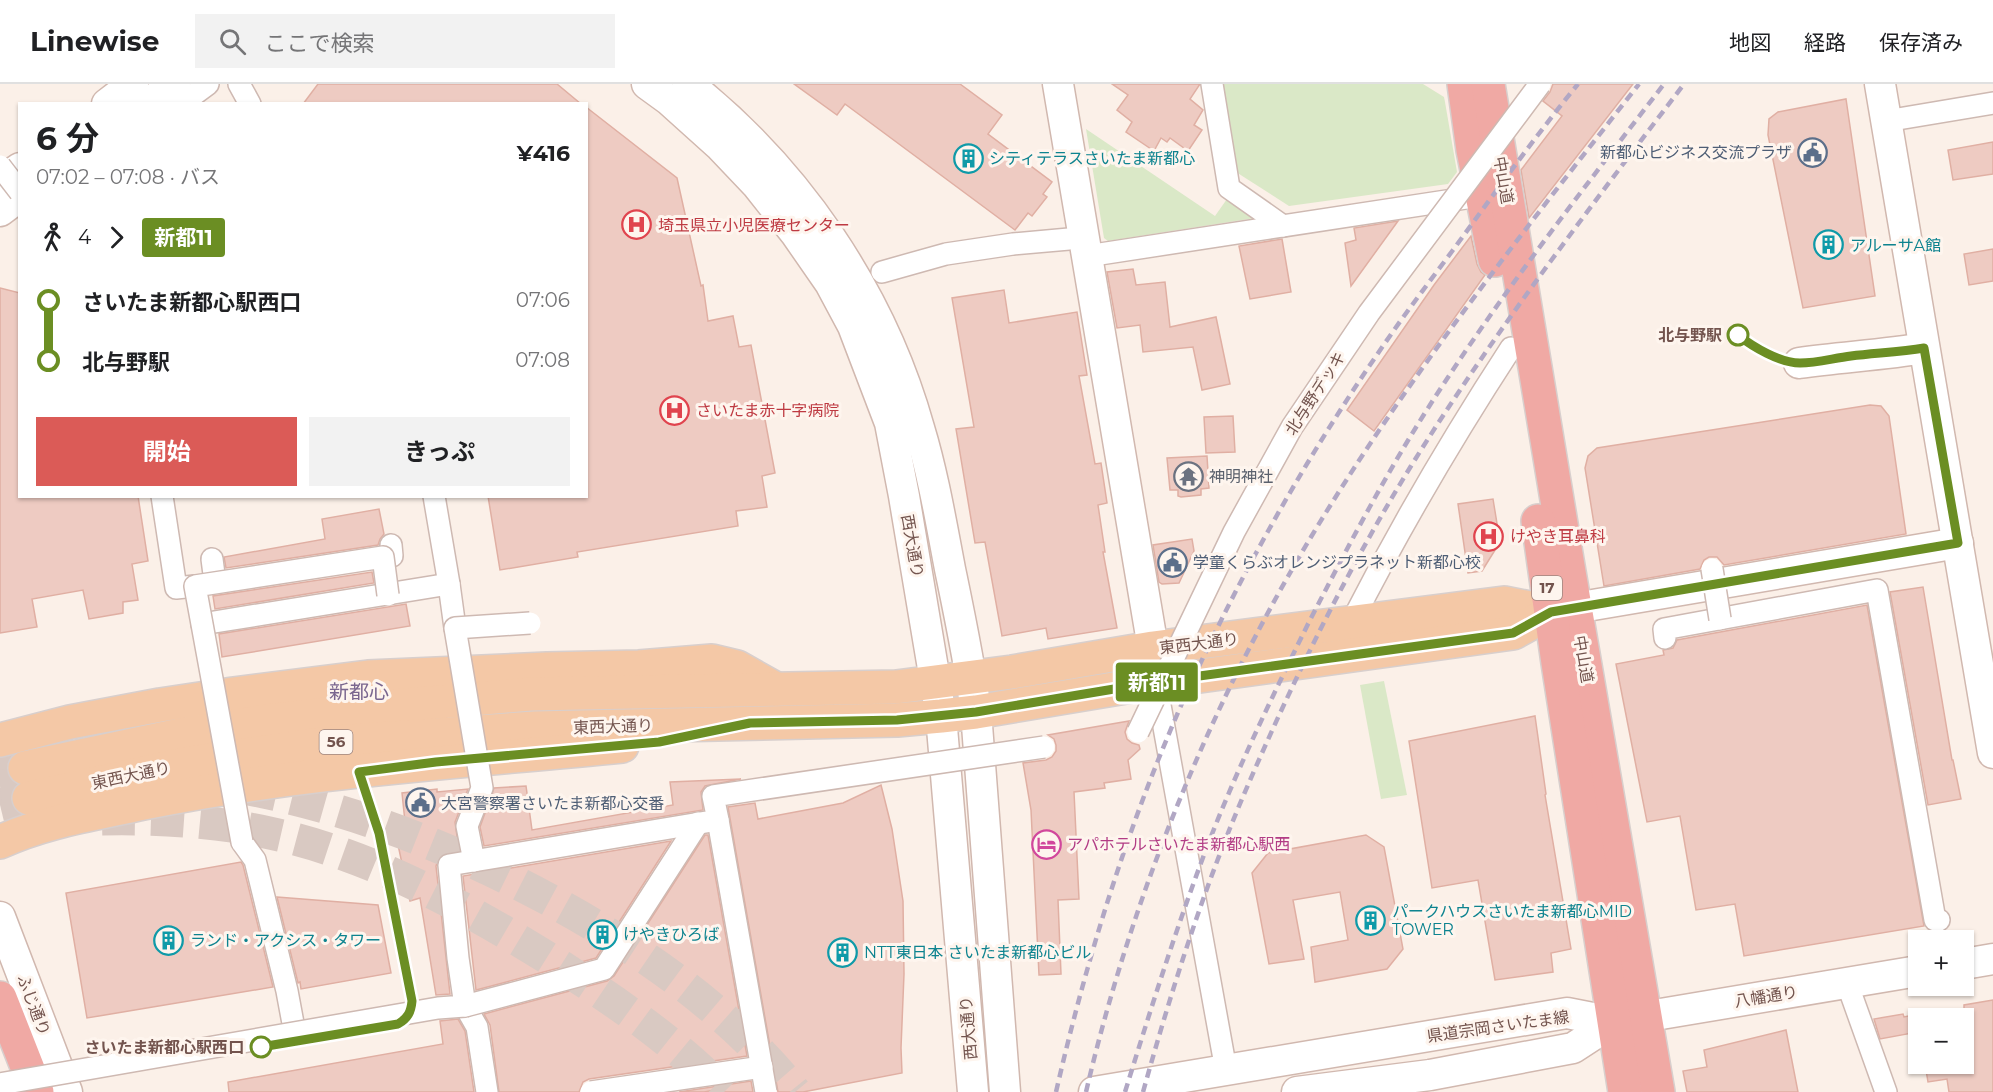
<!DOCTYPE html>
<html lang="ja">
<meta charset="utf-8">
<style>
:root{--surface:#fff;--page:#f2f2f2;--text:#202124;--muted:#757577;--line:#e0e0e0;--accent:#db5b57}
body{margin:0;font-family:Montserrat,"Noto Sans JP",sans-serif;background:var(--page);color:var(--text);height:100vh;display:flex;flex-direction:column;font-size:22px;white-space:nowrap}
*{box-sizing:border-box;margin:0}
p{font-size:20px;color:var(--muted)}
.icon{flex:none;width:33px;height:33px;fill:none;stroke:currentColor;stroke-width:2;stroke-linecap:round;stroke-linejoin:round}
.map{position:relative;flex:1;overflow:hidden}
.panel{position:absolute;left:18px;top:18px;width:570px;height:396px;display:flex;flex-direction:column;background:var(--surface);border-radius:0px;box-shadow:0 2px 4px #0004}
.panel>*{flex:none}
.badge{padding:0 12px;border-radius:4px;font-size:21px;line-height:39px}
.tools{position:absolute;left:1908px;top:846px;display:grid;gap:12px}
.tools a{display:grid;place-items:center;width:66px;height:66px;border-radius:0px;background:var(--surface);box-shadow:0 2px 4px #0004;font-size:30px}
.map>.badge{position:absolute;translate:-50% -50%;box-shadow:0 0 0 3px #fff}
.legs{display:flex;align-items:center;gap:9px;height:66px;padding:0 18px;font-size:20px}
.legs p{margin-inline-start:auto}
.overview{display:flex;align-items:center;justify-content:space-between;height:102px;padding:0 18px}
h1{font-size:33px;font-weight:700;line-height:45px}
.primary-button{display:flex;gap:12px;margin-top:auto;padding:12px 18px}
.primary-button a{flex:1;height:69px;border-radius:0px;background:var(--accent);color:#fff;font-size:24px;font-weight:700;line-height:69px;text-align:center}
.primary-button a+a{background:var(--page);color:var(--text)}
ul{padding:0 18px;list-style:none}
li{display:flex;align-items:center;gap:21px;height:60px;font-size:22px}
li i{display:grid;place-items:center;width:9px;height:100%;margin:0 8px;background:currentColor}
li i::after{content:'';width:15px;height:15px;margin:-8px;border:4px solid;border-radius:50%;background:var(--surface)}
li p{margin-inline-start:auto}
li:first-child i{background:linear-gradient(#0000 50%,currentColor 0)}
li:last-child i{background:linear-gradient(currentColor 50%,#0000 0)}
header{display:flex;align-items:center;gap:36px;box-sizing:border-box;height:84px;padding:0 30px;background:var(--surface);border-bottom:2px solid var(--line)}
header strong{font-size:28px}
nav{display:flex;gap:33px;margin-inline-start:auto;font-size:21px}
.search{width:420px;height:54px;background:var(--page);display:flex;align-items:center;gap:15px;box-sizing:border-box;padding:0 21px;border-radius:0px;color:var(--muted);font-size:22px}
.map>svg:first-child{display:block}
.green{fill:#dae8c7}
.building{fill:#eecbc2;stroke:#e0afa3;stroke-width:1.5}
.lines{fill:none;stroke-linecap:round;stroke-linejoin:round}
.primary-tunnel{stroke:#d9c9c2;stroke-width:33;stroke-dasharray:33 16;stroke-linecap:butt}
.highway-tunnel{stroke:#d9c9c2;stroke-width:33;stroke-dasharray:33 16;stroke-linecap:butt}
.street-casing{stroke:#ceb9b2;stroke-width:24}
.secondary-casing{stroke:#d1b8af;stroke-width:33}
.primary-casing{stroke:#d8cfcd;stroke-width:36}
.highway-casing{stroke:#d8cfcd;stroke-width:36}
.street{stroke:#fff;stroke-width:21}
.secondary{stroke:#fff;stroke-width:30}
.primary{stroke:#f4c8a6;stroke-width:33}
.highway{stroke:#f0a9a4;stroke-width:33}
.rail{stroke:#b1a7c4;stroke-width:4.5;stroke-dasharray:9 6;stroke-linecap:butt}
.street-bridge-casing{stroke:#ceb9b2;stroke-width:24;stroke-linecap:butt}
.street-bridge{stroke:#fff;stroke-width:21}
.line-1-casing{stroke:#fff;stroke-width:14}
.line-1{stroke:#6b8e23;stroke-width:9}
.stop-1-dot{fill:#fff;stroke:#6b8e23;stroke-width:3}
.labels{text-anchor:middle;stroke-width:6;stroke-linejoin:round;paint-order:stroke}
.shield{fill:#fef5ee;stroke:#9d847e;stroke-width:1.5}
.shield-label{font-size:15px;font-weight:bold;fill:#73544e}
.service-label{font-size:16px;fill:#4e5e75;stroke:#fef5ee;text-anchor:start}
.culture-label{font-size:16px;fill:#0d838f;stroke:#fef5ee;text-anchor:start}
.street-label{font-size:16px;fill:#73544e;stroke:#fef5ee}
.health-label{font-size:16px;fill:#be3a42;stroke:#fef5ee;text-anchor:start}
.stop-label{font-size:16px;font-weight:bold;fill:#73544e;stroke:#fef5ee;text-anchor:end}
.worship-label{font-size:16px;fill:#5b616d;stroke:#fef5ee;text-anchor:start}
.hotel-label{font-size:16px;fill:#b23c85;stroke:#fef5ee;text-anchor:start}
.quarter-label{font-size:20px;fill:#7a668f;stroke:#fef5ee}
</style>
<header>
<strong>Linewise</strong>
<div class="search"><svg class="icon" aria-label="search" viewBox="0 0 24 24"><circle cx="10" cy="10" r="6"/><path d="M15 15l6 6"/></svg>ここで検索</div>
<nav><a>地図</a><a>経路</a><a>保存済み</a></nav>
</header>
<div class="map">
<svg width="1993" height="1008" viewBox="0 0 1993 1008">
<rect width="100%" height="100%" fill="#fbf0e8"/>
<g class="green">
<path d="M1220,0H1423L1444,13L1445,18L1457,88L1448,100L1289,122L1236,88Z"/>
<path d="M1086,45L1215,132L1227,115L1255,134L1108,157L1104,154Z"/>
<path d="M1384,597L1407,711L1381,715L1360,601Z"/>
</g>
<g class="building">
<path d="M318,0H557L581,20H303Z"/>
<path d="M794,0H960L1002,31L988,50L1052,98L1043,110L1047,113L1032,132L1028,129L1015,146L845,20L837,31Z"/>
<path d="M1112,0H1200L1190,15L1203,26L1194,41L1202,46L1188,67L1170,54L1167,58L1161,54L1154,67L1126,48L1132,38L1117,26L1128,11Z"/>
<path d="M1553,0H1633L1529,134L1521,86L1562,32L1543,17L1550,8Z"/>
<path d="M1846,15L1875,212L1803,224L1768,51L1769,35L1778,28Z"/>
<path d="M586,23L677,94L701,202L703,201L708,237L733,232L739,263L751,261L775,389L762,392L767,423L736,427L738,442L577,468L578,473L500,486L488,412H586Z"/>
<path d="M1993,58V90L1953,96L1948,66Z"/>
<path d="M1398,137L1351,202L1345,159L1356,156L1354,144Z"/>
<path d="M1471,152L1477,180L1481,188L1485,191L1374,347L1347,326L1434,201Z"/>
<path d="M1282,155L1291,208L1250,215L1239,162Z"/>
<path d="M1993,165V197L1969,201L1964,170Z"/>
<path d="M1133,185L1136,201L1165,198L1170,243L1216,233L1230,300L1202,306L1193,263L1143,268L1140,241L1117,244L1107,188Z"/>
<path d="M0,204L20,209V412H138L148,477L132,480L138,516L123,518V529L89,535L83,506L32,515L37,543L0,549Z"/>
<path d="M1004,206L1009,239L1077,228L1087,291L1079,292L1095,380L1101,379L1107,419L1098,421L1105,468H1103L1117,544L1048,555L1046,544L1002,552L985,458L975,459L956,345L974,343L952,214Z"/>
<path d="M1870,321L1881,322L1889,332L1906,450L1724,481L1717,473H1709L1704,476L1700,485L1604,502L1585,384L1588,372L1597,364Z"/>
<path d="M1233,332L1235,368L1206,369L1204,333Z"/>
<path d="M1207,372L1209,404L1201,405V411L1181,413L1178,412V406H1170L1167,374Z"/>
<path d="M1493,415L1500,458L1482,487L1468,489L1458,420Z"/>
<path d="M379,425L384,450L380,455L378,461L226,484L224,473L325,455L322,435Z"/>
<path d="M1192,455L1194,467L1179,499L1162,500L1159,498L1153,461Z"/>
<path d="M372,488L374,499L215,525L213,512Z"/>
<path d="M1923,503L1952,676H1953L1961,715L1928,721L1890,508Z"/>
<path d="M406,520L410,542L222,573L219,550Z"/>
<path d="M1867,521L1924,842L1744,872L1735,820L1696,826L1680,732L1647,738L1616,580L1664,571L1663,566L1673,564L1677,556Z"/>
<path d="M1535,632L1546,710L1545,711L1571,865L1551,869L1553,888L1495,896L1478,796L1432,804L1409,657Z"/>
<path d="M1129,637L1125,648L1127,655L1132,659L1139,661L1140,665L1128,676L1131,695L1104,699L1105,704L1074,708L1079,815L1058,816L1061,890L1039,891L1031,726L1023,679L1046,676L1052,673L1056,667V661L1054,655L1048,651Z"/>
<path d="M741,695L705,702L701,708L703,726L484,762L480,743L494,704L526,702L532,746L673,721L670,698Z"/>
<path d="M881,701L892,745L903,817L904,890L901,964L902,989L803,1008H778L728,723L755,719L758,735L843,719Z"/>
<path d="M437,705V708L468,705L455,738L459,766L442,771L438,776L436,782L450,910L436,911L420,814L410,817L394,742L405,738L402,709Z"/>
<path d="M705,751H708L747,972L589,995L583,998L579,1008H499L490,941L484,930L607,897L614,892Z"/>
<path d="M1366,751L1384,763L1403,865L1387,885L1315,898L1311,863L1348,856L1340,808L1293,816L1304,875L1269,880L1252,789L1268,769Z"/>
<path d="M671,757L596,874L476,906L463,792Z"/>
<path d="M241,778L243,781L273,903L87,934L66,809Z"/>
<path d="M277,813L378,821L391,889L301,905L300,898L298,899Z"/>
<path d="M1993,916V1008H1949L1947,995L1928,998L1925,980H1964V921Z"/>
<path d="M1903,930L1904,933L1918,930V948L1880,955L1874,935Z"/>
<path d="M458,935L465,947L474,1008H229L228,998L443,960L440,937Z"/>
<path d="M1786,946L1798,1008H1687L1683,987L1707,983L1704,966Z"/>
<path d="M751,997L753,1008H721V1005L704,1008H679Z"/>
</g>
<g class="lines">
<g class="primary-tunnel">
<path d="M0,690L25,684"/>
<path d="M0,721L29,714"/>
</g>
<g class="highway-tunnel">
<path d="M0,702L64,696"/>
<path d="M244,704C350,724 451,763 546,814C639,864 728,925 795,1008"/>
<path d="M102,735C159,734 218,737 274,750C375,772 475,828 562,883C619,920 676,959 724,1008"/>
</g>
<defs>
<g id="street">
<path d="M239,0L250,20"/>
<path d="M1212,0L1229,104L1283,142"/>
<path d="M181,20L208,0"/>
<path d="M1886,37L1993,19"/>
<path d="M1087,172L1466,114"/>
<path d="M882,188L946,170L1013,160L1069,155"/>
<path d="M162,412L176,504L195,502"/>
<path d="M434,412L449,500"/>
<path d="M383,473L392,472L391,461"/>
<path d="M212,475L215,498"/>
<path d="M1351,539C1399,445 1453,353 1511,264"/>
<path d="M202,540L449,500L455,544"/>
<path d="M1665,554L1664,545L1877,506L1935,836H1939"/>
<path d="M1156,599L1226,986"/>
<path d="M242,758L255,776L287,907L295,950"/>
<path d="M1847,899L1886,1008"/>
<path d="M465,922L477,943L487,1008"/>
</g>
<g id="secondary">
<path d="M647,0L669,16L719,61L757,101L796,150L830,199L853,242L890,339L904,412L941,632L973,1008"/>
<path d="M688,0C798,87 881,209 919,344C933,390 941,438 950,485C960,533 970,580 976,628L1005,1008"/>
<path d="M1058,0L1153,564"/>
<path d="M1880,0L1993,669"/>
<path d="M107,20L133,0"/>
<path d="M147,20L175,0"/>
<path d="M0,98L20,84"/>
<path d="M0,127L20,112"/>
<path d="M1799,279C1840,273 1883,271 1924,264"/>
<path d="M1575,524L1958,459"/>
<path d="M0,833L67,1008"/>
<path d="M1964,880L1993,875"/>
<path d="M1094,1008L1567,929L1613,938L1918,887"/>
<path d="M1297,1008L1430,991L1573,964L1613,938"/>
</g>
<g id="primary">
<path d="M0,656L70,638L160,621L233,610L368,593L547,585L639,583L712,577L737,583L776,605"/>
<path d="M25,684L185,650L267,637L394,622L530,610L896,603L1012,588L1153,564L1504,519L1551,528L1575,524"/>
<path d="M29,714L189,679L334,658L535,644L897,636L941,632L976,628L1156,598L1513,549L1551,528"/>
<path d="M0,758C46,737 95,730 144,719C301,687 462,678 622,662"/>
</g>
<g id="highway">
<path d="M1464,0L1473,66L1495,176"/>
<path d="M1488,0L1569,488L1658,1008"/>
<path d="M1538,437L1558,579L1625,1008"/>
<path d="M0,914L37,1008"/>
</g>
</defs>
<use href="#street" class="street-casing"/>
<use href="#secondary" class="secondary-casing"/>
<use href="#primary" class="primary-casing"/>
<use href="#highway" class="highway-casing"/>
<use href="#street" class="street"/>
<use href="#secondary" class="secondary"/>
<use href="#primary" class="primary"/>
<use href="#highway" class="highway"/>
<g class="rail">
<path d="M1056,1008C1090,860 1136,715 1201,578C1253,467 1316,359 1385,259C1407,227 1430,197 1453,166C1494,110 1534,54 1578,0"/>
<path d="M1086,1008C1131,815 1209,623 1311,453C1407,293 1524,147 1639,0"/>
<path d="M1125,1008C1152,921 1179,835 1212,750C1240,679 1274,609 1308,540C1344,470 1381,399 1423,332C1496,216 1581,108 1664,0"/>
<path d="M1143,1008C1172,904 1205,800 1248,701C1295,592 1349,483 1411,382C1494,248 1589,125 1684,0"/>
</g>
<defs>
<g id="street-bridge">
<path d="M0,82L20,108"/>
<path d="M1712,485L1720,535"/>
<path d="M1138,648L1234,448L1292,343L1369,229L1540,0"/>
<path d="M718,736L766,1008"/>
<path d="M242,758L195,502L383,473L388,511"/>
<path d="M474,777L467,742L482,704L455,544L530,539"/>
<path d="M465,922L604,885L698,739"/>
<path d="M0,1000L438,924L465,922L458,874L449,781L718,736L713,712L1044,663"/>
<path d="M591,1008L762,983"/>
</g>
</defs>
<use href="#street-bridge" class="street-bridge-casing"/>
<use href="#street-bridge" class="street-bridge"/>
</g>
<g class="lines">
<defs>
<path id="line-1" d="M261,963L398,940C408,934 411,928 412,917L379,749L359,688L436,678L659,658L750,639L897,636L976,628L1156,598L1513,549L1551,528L1958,459L1924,264C1900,268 1875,269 1851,272C1834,274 1817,279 1800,279C1780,279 1753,263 1738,251"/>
</defs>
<use href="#line-1" class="line-1-casing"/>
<use href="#line-1" class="line-1"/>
</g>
<defs>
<symbol id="civic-ring" viewBox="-11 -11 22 22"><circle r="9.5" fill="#fef5ee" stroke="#5c6f8a" stroke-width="1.5"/><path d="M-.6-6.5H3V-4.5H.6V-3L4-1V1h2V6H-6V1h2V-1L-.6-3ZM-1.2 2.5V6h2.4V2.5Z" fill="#5c6f8a"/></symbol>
<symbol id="building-ring" viewBox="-11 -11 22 22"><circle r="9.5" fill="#fef5ee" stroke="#0f9aa8" stroke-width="1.5"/><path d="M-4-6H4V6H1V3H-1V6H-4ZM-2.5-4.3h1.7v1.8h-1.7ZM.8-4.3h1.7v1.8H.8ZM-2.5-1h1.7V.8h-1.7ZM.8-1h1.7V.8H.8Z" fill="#0f9aa8"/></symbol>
<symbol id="hospital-ring" viewBox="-11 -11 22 22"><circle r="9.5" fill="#fef5ee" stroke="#e0444e" stroke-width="1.5"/><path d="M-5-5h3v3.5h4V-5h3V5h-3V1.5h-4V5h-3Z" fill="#e0444e"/></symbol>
<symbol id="temple-ring" viewBox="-11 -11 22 22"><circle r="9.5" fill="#fef5ee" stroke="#6b7280" stroke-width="1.5"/><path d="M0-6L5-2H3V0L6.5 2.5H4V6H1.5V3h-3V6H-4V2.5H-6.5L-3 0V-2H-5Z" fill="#6b7280"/></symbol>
<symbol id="hotel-ring" viewBox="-11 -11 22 22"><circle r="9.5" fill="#fef5ee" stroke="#d1479c" stroke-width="1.5"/><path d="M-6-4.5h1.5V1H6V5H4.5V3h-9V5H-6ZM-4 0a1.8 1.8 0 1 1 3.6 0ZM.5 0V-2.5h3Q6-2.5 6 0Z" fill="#d1479c"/></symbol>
</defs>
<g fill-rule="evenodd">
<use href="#civic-ring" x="1796" y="52" width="33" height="33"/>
<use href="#building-ring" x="952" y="58" width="33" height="33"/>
<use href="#hospital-ring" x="620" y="124" width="33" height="33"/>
<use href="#building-ring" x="1812" y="144" width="33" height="33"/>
<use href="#hospital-ring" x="658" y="310" width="33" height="33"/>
<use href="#temple-ring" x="1172" y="376" width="33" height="33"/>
<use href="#hospital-ring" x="1472" y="436" width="33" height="33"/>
<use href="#civic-ring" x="1156" y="462" width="33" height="33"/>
<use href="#civic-ring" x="404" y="702" width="33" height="33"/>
<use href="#hotel-ring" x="1030" y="744" width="33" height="33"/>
<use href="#building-ring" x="1354" y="820" width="33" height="33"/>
<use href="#building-ring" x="586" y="834" width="33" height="33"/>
<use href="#building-ring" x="152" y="840" width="33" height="33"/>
<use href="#building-ring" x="826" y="852" width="33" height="33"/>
</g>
<g class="stop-1-dot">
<circle cx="1738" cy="251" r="10"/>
<circle cx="261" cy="963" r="10"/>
</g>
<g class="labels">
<g class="shield">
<rect x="1532" y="492" width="30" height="24" rx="4.5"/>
<rect x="319.5" y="646" width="33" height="24" rx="4.5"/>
</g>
<g class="shield-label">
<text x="1547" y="509">17</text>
<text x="336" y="663">56</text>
</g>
<g class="service-label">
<text x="1792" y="74" text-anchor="end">新都心ビジネス交流プラザ</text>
<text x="1193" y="484">学童くらぶオレンジプラネット新都心校</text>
<text x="441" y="725">大宮警察署さいたま新都心交番</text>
</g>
<g class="culture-label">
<text x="989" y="80">シティテラスさいたま新都心</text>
<text x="1850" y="167">アルーサA館</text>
<text x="1392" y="833">パークハウスさいたま新都心MID<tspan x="1392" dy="18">TOWER</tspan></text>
<text x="623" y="856">けやきひろば</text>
<text x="190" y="862">ランド・アクシス・タワー</text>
<text x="864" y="874">NTT東日本 さいたま新都心ビル</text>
</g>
<g class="street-label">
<text transform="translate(1504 96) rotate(80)" y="6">中山道</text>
<text transform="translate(1315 309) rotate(-57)" y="6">北与野デッキ</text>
<text transform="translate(913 462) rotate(80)" y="6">西大通り</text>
<text transform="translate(1199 559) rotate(-7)" y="6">東西大通り</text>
<text transform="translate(1584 575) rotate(80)" y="6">中山道</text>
<text transform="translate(613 642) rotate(-2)" y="6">東西大通り</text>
<text transform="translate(131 691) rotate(-12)" y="6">東西大通り</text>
<text transform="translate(1766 912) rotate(-9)" y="6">八幡通り</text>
<text transform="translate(34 921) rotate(69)" y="6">ふじ通り</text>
<text transform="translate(1498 942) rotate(-8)" y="6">県道宗岡さいたま線</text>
<text transform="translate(968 944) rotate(-95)" y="6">西大通り</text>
</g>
<g class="health-label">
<text x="658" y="147">埼玉県立小児医療センター</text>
<text x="696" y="332">さいたま赤十字病院</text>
<text x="1510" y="458">けやき耳鼻科</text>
</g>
<g class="stop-label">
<text x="1722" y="257">北与野駅</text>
<text x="244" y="969">さいたま新都心駅西口</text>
</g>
<g class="worship-label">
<text x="1209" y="398">神明神社</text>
</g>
<g class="hotel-label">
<text x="1067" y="766">アパホテルさいたま新都心駅西</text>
</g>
<g class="quarter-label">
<text x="359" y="615">新都心</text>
</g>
</g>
</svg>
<div class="tools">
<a>+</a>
<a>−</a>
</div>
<b class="badge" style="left:1157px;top:598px;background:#6b8e23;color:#fff">新都11</b>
<section class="panel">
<div class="overview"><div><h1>6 分</h1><p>07:02 – 07:08 · バス</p></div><b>¥416</b></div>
<div class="legs"><svg class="icon" aria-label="walk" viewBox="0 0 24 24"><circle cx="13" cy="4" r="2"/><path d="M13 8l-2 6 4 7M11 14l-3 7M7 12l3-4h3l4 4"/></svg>4<svg class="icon" aria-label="forward" viewBox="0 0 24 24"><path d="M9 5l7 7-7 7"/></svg><b class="badge" style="background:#6b8e23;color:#fff">新都11</b></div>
<ul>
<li><i style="color:#6b8e23"></i><b>さいたま新都心駅西口</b><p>07:06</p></li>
<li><i style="color:#6b8e23"></i><b>北与野駅</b><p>07:08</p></li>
</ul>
<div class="primary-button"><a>開始</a><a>きっぷ</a></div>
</section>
</div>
